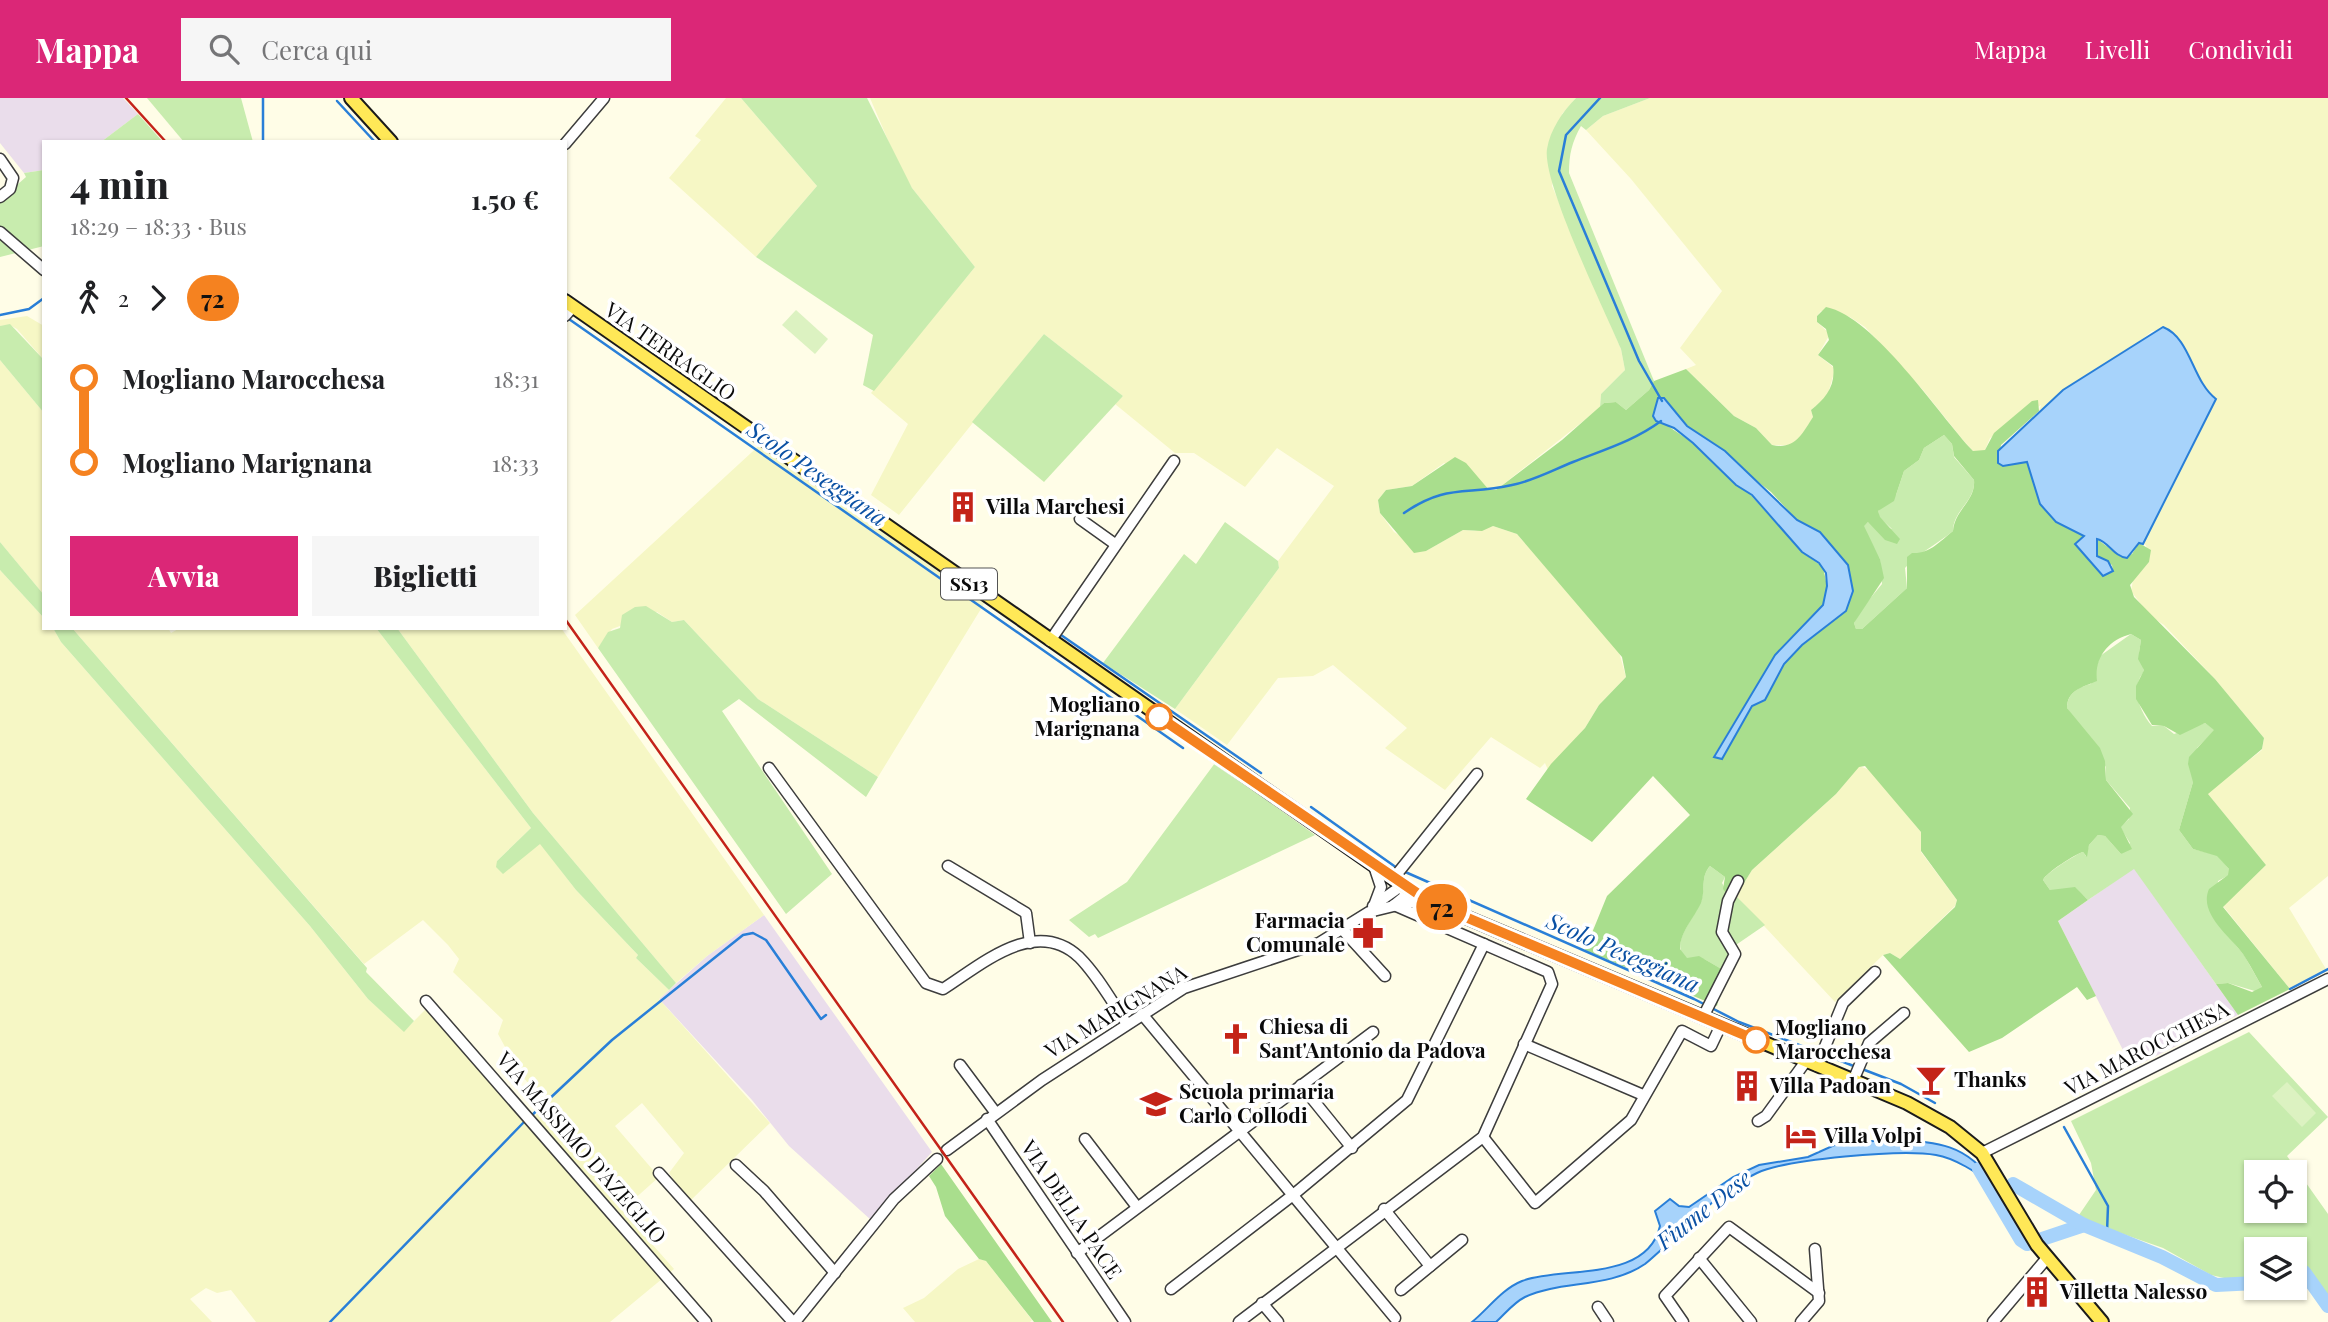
<!DOCTYPE html>
<html lang="it">
<meta charset="utf-8">
<style>
:root{--surface:#fff;--page:#f6f6f6;--text:#202124;--muted:#757577;--accent:#db2777}
body{margin:0;font-family:"Playfair Display",serif;background:var(--page);color:var(--text);height:100vh;display:flex;flex-direction:column;font-size:26px;white-space:nowrap}
*{box-sizing:border-box;margin:0}
p{font-size:23px;color:var(--muted)}
.icon{flex:none;width:38px;height:38px;fill:none;stroke:currentColor;stroke-width:2;stroke-linecap:round;stroke-linejoin:round}
.map{position:relative;flex:1;overflow:hidden}
.details{position:absolute;left:42px;top:42px;width:525px;height:490px;display:flex;flex-direction:column;background:var(--surface);border-radius:0px;box-shadow:0 2px 5px #0004}
.details>*{flex:none}
.badge{padding:0 14px;border-radius:23px;font-size:24px;line-height:46px}
.buttons{position:absolute;left:2244px;top:1062px;display:grid;gap:14px}
.buttons a{display:grid;place-items:center;width:63px;height:63px;border-radius:0px;background:var(--surface);box-shadow:0 2px 5px #0004;font-size:35px}
.map>.badge{position:absolute;translate:-50% -50%;box-shadow:0 0 0 4px #fff}
.legs{display:flex;align-items:center;gap:10px;height:77px;padding:0 28px;font-size:23px}
.legs p{margin-inline-start:auto}
.head{display:flex;align-items:center;justify-content:space-between;height:119px;padding:0 28px}
h1{font-size:38px;font-weight:800;line-height:52px}
.cta{display:flex;gap:14px;margin-top:auto;padding:14px 28px}
.cta a{flex:1;height:80px;border-radius:0px;background:var(--accent);color:#fff;font-size:28px;font-weight:800;line-height:80px;text-align:center}
.cta a+a{background:var(--page);color:var(--text)}
ul{padding:0 28px;list-style:none}
li{display:flex;align-items:center;gap:24px;height:84px;font-size:26px}
li i{display:grid;place-items:center;width:10px;height:100%;margin:0 9px;background:currentColor}
li i::after{content:'';width:18px;height:18px;margin:-9px;border:5px solid;border-radius:50%;background:var(--surface)}
li p{margin-inline-start:auto}
li:first-child i{background:linear-gradient(#0000 50%,currentColor 0)}
li:last-child i{background:linear-gradient(currentColor 50%,#0000 0)}
header{display:flex;align-items:center;gap:42px;box-sizing:border-box;height:98px;padding:0 35px;background:var(--accent);color:#fff}
header strong{font-size:33px}
nav{display:flex;gap:38px;margin-inline-start:auto;font-size:24px}
.search{width:490px;height:63px;background:var(--page);display:flex;align-items:center;gap:18px;box-sizing:border-box;padding:0 24px;border-radius:0px;color:var(--muted);font-size:26px}
.map>svg:first-child{display:block}
.industrial{fill:#eaddeb}
.farmland{fill:#f6f7c5}
.green{fill:#c8ecae;fill-rule:evenodd}
.forest{fill:#a9de8d;fill-rule:evenodd}
.pitch{fill:#dcf2c1}
.water{fill:#a7d3fb;stroke:#297fd8;stroke-width:2}
.lines{fill:none;stroke-linecap:round;stroke-linejoin:round}
.stream{stroke:#297fd8;stroke-width:2.5}
.river{stroke:#a7d3fb;stroke-width:14}
.minor-casing{stroke:#3d3d3d;stroke-width:13}
.major-casing{stroke:#1b1b1b;stroke-width:16}
.minor{stroke:#fff;stroke-width:10}
.major{stroke:#ffe857;stroke-width:12}
.rail{stroke:#c42319;stroke-width:2.5}
.line-1-casing{stroke:#fff;stroke-width:16}
.line-1{stroke:#f58220;stroke-width:10}
.stop-1-dot{fill:#fff;stroke:#f58220;stroke-width:3.5}
.labels{text-anchor:middle;stroke-width:7;stroke-linejoin:round;paint-order:stroke}
.shield{fill:#fff;stroke:#545454;stroke-width:2}
.shield-label{font-size:19px;font-weight:bold;fill:#0a0a0a}
.street-label{font-size:21px;fill:#0a0a0a;stroke:#fff}
.poi-label{font-size:21px;font-weight:bold;fill:#0a0a0a;stroke:#fff;text-anchor:start}
.stop-label{font-size:21px;font-weight:bold;fill:#0a0a0a;stroke:#fff;text-anchor:end}
.water-label{font-size:23px;font-style:italic;fill:#0b51a4;stroke:#fff}
</style>
<header>
<strong>Mappa</strong>
<div class="search"><svg class="icon" aria-label="search" viewBox="0 0 24 24"><circle cx="10" cy="10" r="6"/><path d="M15 15l6 6"/></svg>Cerca qui</div>
<nav><a>Mappa</a><a>Livelli</a><a>Condividi</a></nav>
</header>
<div class="map">
<svg width="2328" height="1224" viewBox="0 0 2328 1224">
<rect width="100%" height="100%" fill="#fffde7"/>
<g class="industrial">
<path d="M0,0H123L138,16L101,44H44V72L24,75L0,45Z"/>
<path d="M2134,770L2238,917L2132,970L2058,823Z"/>
<path d="M764,817L932,1054L871,1122L789,1048L752,1002L659,901L707,858Z"/>
</g>
<g class="farmland">
<path d="M726,0H741L817,88L756,159L669,80L701,42L695,38Z"/>
<path d="M870,0H1576L1562,16L1552,88L1621,251L1625,272L1601,296L1600,309L1596,313L1496,392L1490,393L1444,365L1412,388L1386,392L1378,402L1380,415L1394,434L1426,453L1463,432L1475,433L1493,428L1517,436L1619,554L1626,579L1599,607L1585,630L1548,672L1545,665L1540,670L1491,639L1445,692L1385,650L1407,630L1333,567L1313,578L1278,580L1227,647L1175,611L1279,470L1278,463L1334,388L1277,350L1245,389L1194,355H1175L1115,306L1123,298L1044,236L899,417L871,397L908,326L871,295L975,169L912,90L899,68Z"/>
<path d="M1650,0H2328V778L2289,810L2326,871L2290,891L2223,808L2266,767L2207,695L2262,652L2264,640L2215,581L2164,527L2149,517L2131,493L2133,482L2149,464L2146,447L2143,446L2216,301L2202,288L2184,249L2170,232L2152,233L2128,253L2063,292L2039,313L2041,307L1990,340L1985,352L1979,355L1973,353L1963,342L1923,292L1865,229L1850,219L1821,213L1817,218V224L1830,236L1818,257L1833,269L1834,275L1827,299L1811,312L1813,319L1801,340L1790,347H1772L1756,330L1734,318L1686,271L1696,267L1680,250L1722,193L1631,81L1586,32L1603,18Z"/>
<path d="M27,218L44,228V262L17,231L10,227L0,228V222Z"/>
<path d="M0,262L44,315V497L0,444Z"/>
<path d="M765,342L987,501L878,679L758,601L684,522L672,524L657,514L612,531L598,550L575,517Z"/>
<path d="M0,472L44,520V530H53L61,544L310,828L368,901L404,933L433,904L530,1023L545,1007L517,971L498,936L503,922L453,874L459,861L448,847L423,822L364,866L72,530H168L171,535L180,530H376L531,730L497,763L503,775L540,745L576,792L638,857L636,860L669,892L659,901L770,1025L689,1104L669,1075L684,1055L642,1005L615,1028L659,1079L622,1112L674,1171L610,1224H256L231,1192L217,1195L206,1190L190,1201L212,1224H0Z"/>
<path d="M397,530H561L764,817L707,858L676,885L533,715Z"/>
<path d="M1859,668L1870,672L1921,734V754L1957,802L1955,808L1900,861L1890,855L1883,857L1835,904L1736,798L1752,772L1836,696Z"/>
<path d="M979,1161L986,1163L1032,1222L1030,1224H915L903,1210L924,1200L958,1171Z"/>
</g>
<g class="green">
<path d="M147,0H241L253,44H184Z"/>
<path d="M741,0H867L912,90L975,169L874,293L863,287L873,237L756,159L817,88Z"/>
<path d="M1576,0H1650L1603,18L1586,32L1581,28C1572,44 1569,56 1569,75L1654,283L1649,292L1626,312L1616,304L1604,305L1600,309L1601,296L1625,272L1621,251C1605,213 1542,85 1547,51C1550,32 1563,13 1576,0Z"/>
<path d="M138,16L163,44H101Z"/>
<path d="M44,72V148L0,159V102L26,79L24,75Z"/>
<path d="M10,226L44,262V315L0,262V228Z"/>
<path d="M1044,236L1123,298L1044,384L972,324Z"/>
<path d="M1944,337L1952,346L1954,359L1974,382C1976,403 1953,412 1953,433C1936,447 1918,455 1905,470L1907,490L1862,531H1856L1854,525L1859,514L1882,486L1880,461L1863,428L1868,424L1892,431L1879,419L1878,413L1896,397L1904,373L1919,362L1924,350Z"/>
<path d="M1225,424L1278,463L1279,470L1175,611L1103,565L1184,456L1196,466Z"/>
<path d="M0,444L44,497V520L0,472Z"/>
<path d="M646,508L672,524L684,522L758,601L878,679L866,699L739,601L722,613L832,776L786,816L598,550L608,534L620,530L622,517L635,509Z"/>
<path d="M53,530H72L367,870L366,874L414,923L404,934L368,901L310,828L61,544Z"/>
<path d="M376,530H397L533,715L676,885L669,892L636,860L638,857L576,792L540,746L503,776L496,769L497,763L531,730Z"/>
<path d="M2131,536L2141,542L2139,555L2144,572C2143,576 2140,578 2139,582C2132,596 2143,618 2152,628H2164L2174,636L2205,625L2215,632L2197,650L2193,684L2179,732L2193,751L2217,757L2229,771V777L2218,783L2214,821L2244,857L2262,889L2258,894L2228,885L2216,886L2134,771L2088,802C2076,788 2065,793 2050,792L2043,782C2045,776 2076,756 2083,754L2086,758L2089,747L2098,737L2105,738L2121,756L2130,745L2120,729L2129,721L2130,710L2106,682V669L2067,610C2067,596 2078,589 2091,586L2100,558Z"/>
<path d="M1215,665L1315,737L1098,840L1095,836L1089,839L1069,822L1127,784Z"/>
<path d="M1710,768L1725,779L1722,785L1730,800L1736,798L1765,827L1730,851L1725,873L1704,861H1688C1666,847 1698,817 1702,800C1705,788 1701,778 1710,768Z"/>
<path d="M2249,934L2328,1019L2287,1058L2328,1116V1202L2308,1170L2294,1164V1152H2256V1179L2237,1183L2211,1177L2163,1150L2083,1122L2015,1082L2079,1117L2096,1092L2091,1065L2071,1023ZM2256,1074H2294V1113H2256Z"/>
</g>
<g class="forest">
<path d="M1826,209C1875,219 1938,316 1973,353L1985,352L1994,335L2032,303L2038,302L2039,313L2001,347L1998,365L2027,364L2040,406L2056,424L2085,438L2075,446L2103,478L2113,473L2112,467L2097,458V441L2121,459L2132,456L2139,445L2151,452L2149,464L2130,487L2134,499L2215,581L2264,640L2262,651L2208,696L2266,767L2223,809L2290,891L2238,917L2216,886L2228,885L2252,894L2262,889C2257,880 2249,865 2243,856C2231,839 2198,816 2209,791L2228,777L2229,771L2217,758L2193,751L2179,732L2193,684L2188,666L2189,659L2214,632L2205,625L2180,637L2164,628L2152,627L2136,601V588L2144,572L2138,561L2141,542L2131,536C2108,542 2094,560 2097,583C2083,589 2067,592 2067,610L2100,650L2105,663L2106,682L2133,716L2121,729L2132,751L2121,756L2105,738L2098,737L2089,747L2087,759L2083,754C2075,756 2046,775 2043,782L2050,792L2075,789L2088,802L2058,823L2096,898L2087,902L2077,889L2002,940L1969,954L1883,857L1890,855L1900,861L1955,809L1957,802L1921,753V734L1865,668L1859,669L1836,696L1752,772L1736,798L1730,800L1723,791L1725,779L1710,768C1700,779 1706,792 1701,805C1694,820 1680,834 1680,851L1687,860L1699,858L1725,873L1717,908L1585,852L1607,798L1690,717L1653,678L1592,744L1526,701L1551,666L1585,630L1599,607L1626,579L1622,559L1517,436L1493,428L1482,433L1463,432L1426,453L1414,455L1380,415L1378,402L1386,392L1412,388L1455,359L1466,365L1489,392H1496L1562,342L1604,305L1616,304L1626,312L1649,292L1654,283L1686,271L1734,318L1756,330L1772,347C1795,352 1802,336 1813,319L1811,312C1825,301 1836,288 1833,268L1818,257L1829,242L1826,231L1817,224V218ZM1664,300L1687,328L1771,394L1797,422L1820,434L1851,480L1853,493L1846,513L1802,547L1784,566L1765,602L1752,608L1722,661L1714,658L1775,557L1823,507L1827,488L1823,469L1802,454L1747,393L1736,387L1693,345L1653,318ZM1944,337L1952,346L1954,358L1974,382C1976,403 1955,411 1953,433C1939,444 1930,456 1912,455L1907,459V490L1862,531H1856L1854,525L1884,480L1880,461L1864,428L1868,424L1885,442L1897,446L1900,441L1880,419L1878,413L1894,403L1904,373L1919,362L1924,350Z"/>
<path d="M941,1066L1052,1224H1034L986,1163L979,1161L945,1118L936,1089L929,1078Z"/>
</g>
<g class="pitch">
<path d="M796,212L828,241L815,256L782,227Z"/>
<path d="M2287,984L2316,1015L2302,1029L2272,998Z"/>
</g>
<g class="water">
<path d="M2163,229C2191,240 2192,283 2216,301L2143,446L2139,445L2127,460C2113,458 2109,444 2097,441V458L2108,463L2113,473L2103,478L2075,446L2084,438L2056,424L2040,406L2027,364L2003,368L1998,365V353L2063,292Z"/>
<path d="M1658,300H1664L1687,328L1725,353L1797,422L1820,434L1848,467L1853,493L1846,513L1802,547L1784,566L1765,602L1752,608L1722,661L1714,659L1775,557L1823,507L1827,488L1826,475L1819,465L1802,454L1752,397L1736,387L1693,345L1674,330L1656,323L1653,318Z"/>
<path d="M1892,1042C1935,1043 1969,1046 1993,1086C1977,1075 1955,1060 1936,1057C1902,1051 1787,1061 1757,1075C1714,1095 1681,1136 1645,1166C1608,1191 1561,1182 1525,1199C1513,1205 1505,1216 1496,1224H1472C1488,1211 1502,1191 1522,1183C1561,1168 1647,1185 1660,1128L1655,1113L1670,1101L1679,1108L1689,1109L1733,1079L1759,1067L1808,1059L1839,1045Z"/>
</g>
<g class="lines">
<g class="stream">
<path d="M1600,0L1566,37L1559,73L1639,263L1662,303"/>
<path d="M337,3L375,44"/>
<path d="M263,44V0"/>
<path d="M0,217L29,211L44,200"/>
<path d="M566,219L1183,650"/>
<path d="M1404,415C1448,385 1466,398 1512,387C1533,383 1553,372 1573,364C1603,352 1634,343 1661,323"/>
<path d="M1061,537L1261,675"/>
<path d="M1311,709L1397,770"/>
<path d="M1403,773L1694,901L1739,924L1820,955"/>
<path d="M2290,891L2328,871"/>
<path d="M1826,957L1856,969"/>
<path d="M1862,971L1901,986L1935,1005"/>
<path d="M530,1019L612,942L743,837L753,835L766,842L821,921L826,917"/>
<path d="M2064,1029L2108,1108L2107,1134"/>
<path d="M330,1224L525,1023"/>
</g>
<g class="river">
<path d="M1979,1071L2021,1142L2027,1146L2084,1127"/>
<path d="M2013,1086L2084,1127L2162,1159L2216,1187L2256,1185"/>
<path d="M2294,1169L2304,1174L2328,1208"/>
</g>
<defs>
<g id="minor">
<path d="M565,46L604,0"/>
<path d="M0,61L13,80L10,91L0,99"/>
<path d="M0,134L44,172"/>
<path d="M565,218L573,209"/>
<path d="M1080,421L1115,446"/>
<path d="M1050,543L1174,363"/>
<path d="M769,670L926,885L943,891C981,867 1035,818 1079,859C1098,878 1112,904 1127,926"/>
<path d="M948,768L1026,815L1030,845"/>
<path d="M1374,768L1381,789L1375,805"/>
<path d="M1393,781L1477,676"/>
<path d="M1373,808L1397,791L1405,789V798L1394,807"/>
<path d="M1342,831L1385,878"/>
<path d="M426,903L706,1224"/>
<path d="M1142,916L1395,1220"/>
<path d="M1703,919L1735,856L1722,834L1728,803L1738,783"/>
<path d="M1524,946L1643,997"/>
<path d="M960,967L995,1014"/>
<path d="M1817,968L1843,905L1875,874"/>
<path d="M1853,983L1869,945L1904,915"/>
<path d="M1301,987L1352,1050"/>
<path d="M987,1021L1125,1224"/>
<path d="M1758,1023L1766,1018L1806,963"/>
<path d="M1483,1039L1535,1105L1631,1022L1682,933L1711,948L1721,927"/>
<path d="M1085,1041L1137,1109"/>
<path d="M947,1052L1042,982L1184,890L1319,845L1369,814L1410,804H1430"/>
<path d="M1982,1055L2328,881"/>
<path d="M736,1067L764,1093L835,1175"/>
<path d="M659,1075L793,1224"/>
<path d="M1384,1111L1430,1168"/>
<path d="M1077,1155L1373,934"/>
<path d="M1699,1160L1751,1224"/>
<path d="M1171,1191L1293,1097L1407,1002L1484,846"/>
<path d="M1401,1192L1462,1142"/>
<path d="M1262,1205L1278,1224"/>
<path d="M1598,1209L1608,1224"/>
<path d="M795,1224L894,1101L937,1061"/>
<path d="M1239,1224L1483,1039L1552,886L1548,874L1394,807"/>
<path d="M1683,1224L1665,1198L1729,1129L1819,1195"/>
<path d="M1801,1224L1819,1203L1815,1151"/>
<path d="M1993,1224L2047,1160"/>
</g>
<g id="major">
<path d="M351,0L391,44"/>
<path d="M565,203L1405,789L1430,804L1907,1005L1950,1029L1982,1055L2037,1147L2102,1224"/>
</g>
</defs>
<use href="#minor" class="minor-casing"/>
<use href="#major" class="major-casing"/>
<use href="#minor" class="minor"/>
<use href="#major" class="major"/>
<g class="rail">
<path d="M126,0L166,44"/>
<path d="M565,521L1063,1224"/>
</g>
</g>
<g class="lines">
<defs>
<path id="line-1" d="M1159,619L1430,804L1756,942"/>
</defs>
<use href="#line-1" class="line-1-casing"/>
<use href="#line-1" class="line-1"/>
</g>
<defs>
<symbol id="building-bare" viewBox="-9 -9 18 18"><path d="M-4-6H4V6H1V3H-1V6H-4ZM-2.5-4.3h1.7v1.8h-1.7ZM.8-4.3h1.7v1.8H.8ZM-2.5-1h1.7V.8h-1.7ZM.8-1h1.7V.8H.8Z" fill="#c42319" stroke="#fff" stroke-width="2.5" paint-order="stroke"/></symbol>
<symbol id="pharmacy-bare" viewBox="-9 -9 18 18"><path d="M-2-6h4v4h4v4h-4v4h-4v-4h-4v-4h4Z" fill="#c42319" stroke="#fff" stroke-width="2.5" paint-order="stroke"/></symbol>
<symbol id="church-bare" viewBox="-9 -9 18 18"><path d="M-1.2-6h2.4v3.5h3.3v2.4h-3.3V6h-2.4V-.1h-3.3v-2.4h3.3Z" fill="#c42319" stroke="#fff" stroke-width="2.5" paint-order="stroke"/></symbol>
<symbol id="bar-bare" viewBox="-9 -9 18 18"><path d="M-6-5H6L.8 .8V4.5H3.5V6h-7V4.5H-.8V.8Z" fill="#c42319" stroke="#fff" stroke-width="2.5" paint-order="stroke"/></symbol>
<symbol id="school-bare" viewBox="-9 -9 18 18"><path d="M0-5L7-2L0 1L-7-2ZM-4 1L0 2.5L4 1V4Q0 6-4 4Z" fill="#c42319" stroke="#fff" stroke-width="2.5" paint-order="stroke"/></symbol>
<symbol id="hotel-bare" viewBox="-9 -9 18 18"><path d="M-6-4.5h1.5V1H6V5H4.5V3h-9V5H-6ZM-4 0a1.8 1.8 0 1 1 3.6 0ZM.5 0V-2.5h3Q6-2.5 6 0Z" fill="#c42319" stroke="#fff" stroke-width="2.5" paint-order="stroke"/></symbol>
</defs>
<g fill-rule="evenodd">
<use href="#building-bare" x="941" y="387" width="44" height="44"/>
<use href="#pharmacy-bare" x="1346" y="813" width="44" height="44"/>
<use href="#church-bare" x="1214" y="919" width="44" height="44"/>
<use href="#bar-bare" x="1909" y="960" width="44" height="44"/>
<use href="#building-bare" x="1725" y="966" width="44" height="44"/>
<use href="#school-bare" x="1134" y="984" width="44" height="44"/>
<use href="#hotel-bare" x="1779" y="1016" width="44" height="44"/>
<use href="#building-bare" x="2015" y="1172" width="44" height="44"/>
</g>
<g class="stop-1-dot">
<circle cx="1159" cy="619" r="12"/>
<circle cx="1756" cy="942" r="12"/>
</g>
<g class="labels">
<rect class="shield" x="941" y="470.5" width="56" height="31" rx="5"/>
<g class="shield-label">
<text x="969" y="493">SS13</text>
</g>
<g class="street-label">
<text transform="translate(670 254) rotate(35)" y="7">VIA TERRAGLIO</text>
<text transform="translate(1116 914) rotate(-31)" y="7">VIA MARIGNANA</text>
<text transform="translate(2147 951) rotate(-27)" y="7">VIA MAROCCHESA</text>
<text transform="translate(581 1050) rotate(49)" y="7">VIA MASSIMO D'AZEGLIO</text>
<text transform="translate(1071 1112) rotate(56)" y="7">VIA DELLA PACE</text>
</g>
<g class="poi-label">
<text x="986" y="416">Villa Marchesi</text>
<text x="1345" y="830" text-anchor="end">Farmacia<tspan x="1345" dy="24">Comunale</tspan></text>
<text x="1259" y="936">Chiesa di<tspan x="1259" dy="24">Sant'Antonio da Padova</tspan></text>
<text x="1954" y="989">Thanks</text>
<text x="1770" y="995">Villa Padoan</text>
<text x="1179" y="1001">Scuola primaria<tspan x="1179" dy="24">Carlo Collodi</tspan></text>
<text x="1824" y="1045">Villa Volpi</text>
<text x="2060" y="1201">Villetta Nalesso</text>
</g>
<g class="stop-label">
<text x="1140" y="614">Mogliano<tspan x="1140" dy="24">Marignana</tspan></text>
<text x="1775" y="937" text-anchor="start">Mogliano<tspan x="1775" dy="24">Marocchesa</tspan></text>
</g>
<g class="water-label">
<text transform="translate(817 376) rotate(35)" y="8">Scolo Peseggiana</text>
<text transform="translate(1623 855) rotate(24)" y="8">Scolo Peseggiana</text>
<text transform="translate(1704 1112) rotate(-38)" y="8">Fiume Dese</text>
</g>
</g>
</svg>
<div class="buttons">
<a><svg class="icon" aria-label="locate" viewBox="0 0 24 24"><circle cx="12" cy="12" r="6"/><path d="M12 2v4M12 18v4M2 12h4M18 12h4"/></svg></a>
<a><svg class="icon" aria-label="layers" viewBox="0 0 24 24"><path d="M12 4l9 5-9 5-9-5zM3 14l9 5 9-5"/></svg></a>
</div>
<b class="badge" style="left:1442px;top:809px;background:#f58220;color:#111">72</b>
<section class="details">
<div class="head"><div><h1>4 min</h1><p>18:29 – 18:33 · Bus</p></div><b>1.50 €</b></div>
<div class="legs"><svg class="icon" aria-label="walk" viewBox="0 0 24 24"><circle cx="13" cy="4" r="2"/><path d="M13 8l-2 6 4 7M11 14l-3 7M7 12l3-4h3l4 4"/></svg>2<svg class="icon" aria-label="forward" viewBox="0 0 24 24"><path d="M9 5l7 7-7 7"/></svg><b class="badge" style="background:#f58220;color:#111">72</b></div>
<ul>
<li><i style="color:#f58220"></i><b>Mogliano Marocchesa</b><p>18:31</p></li>
<li><i style="color:#f58220"></i><b>Mogliano Marignana</b><p>18:33</p></li>
</ul>
<div class="cta"><a>Avvia</a><a>Biglietti</a></div>
</section>
</div>
